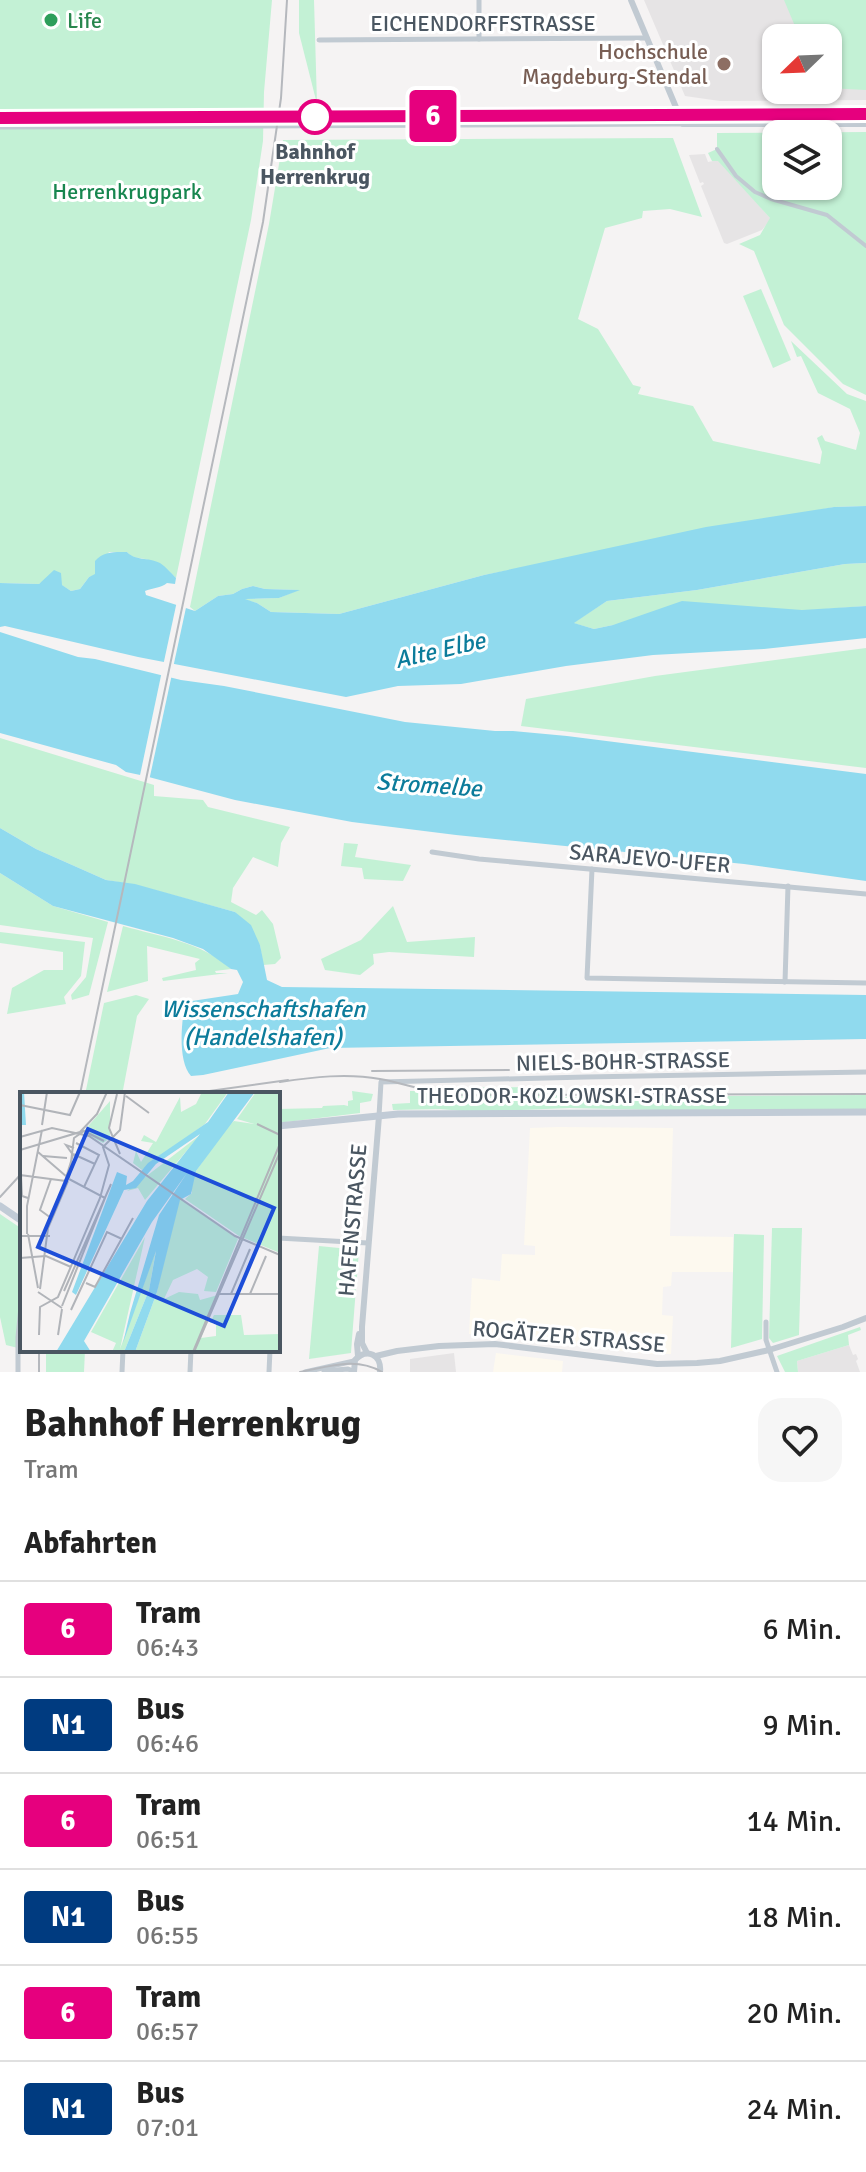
<!DOCTYPE html>
<html lang="de">
<meta charset="utf-8">
<style>
:root{--surface:#fff;--page:#f6f6f6;--text:#222;--muted:#767676;--line:#e0e0e0}
body{margin:0;font-family:Signika,sans-serif;background:var(--page);color:var(--text);height:100vh;display:flex;flex-direction:column;font-size:30px;white-space:nowrap}
*{box-sizing:border-box;margin:0}
p{font-size:26px;color:var(--muted)}
.icon{flex:none;width:44px;height:44px;fill:none;stroke:currentColor;stroke-width:2;stroke-linecap:round;stroke-linejoin:round}
.map{position:relative;height:1372px;overflow:hidden}
.drawer{display:flex;flex-direction:column;background:var(--surface);flex:1}
.drawer>*{flex:none}
.badge{padding:0 16px;border-radius:6px;font-size:28px;line-height:52px}
.needle{width:52px;rotate:247deg}
.controls{position:absolute;left:762px;top:24px;display:grid;gap:16px}
.controls a{display:grid;place-items:center;width:80px;height:80px;border-radius:16px;background:var(--surface);box-shadow:0 2px 6px #0004;font-size:40px}
.map>.badge{position:absolute;translate:-50% -50%;box-shadow:0 0 0 4px #fff}
h2{padding:0 24px;font-size:30px;line-height:72px}
.round{display:grid;place-items:center;flex:none;width:84px;height:84px;border-radius:24px;background:var(--page)}
.headline{display:flex;align-items:center;justify-content:space-between;height:136px;padding:0 24px}
h1{font-size:38px;font-weight:700;line-height:60px}
ul{padding:0;list-style:none}
li{display:flex;align-items:center;gap:24px;height:96px;padding:0 24px;border-top:2px solid var(--line)}
li div{flex:1}
li b{display:block;font-size:30px}
li em{font-style:normal}
li .badge{min-width:88px;font-weight:700;text-align:center}
.map>svg:first-child{display:block}
.commercial{fill:#fdf9ef}
.education{fill:#e6e4e5;fill-rule:evenodd}
.green{fill:#c3f1d5;fill-rule:evenodd}
.water{fill:#90daee}
.pier{fill:#f5f3f3}
.lines{fill:none;stroke-linecap:round;stroke-linejoin:round}
.pedestrian{stroke:#c1cad2;stroke-width:4}
.minor{stroke:#c1cad2;stroke-width:5}
.tertiary{stroke:#c1cad2;stroke-width:6}
.secondary{stroke:#c1cbd6;stroke-width:7}
.tram{stroke:#b5b8bd;stroke-width:2}
.rail{stroke:#b5b8bd;stroke-width:2}
.line-casing{stroke:#fff;stroke-width:18}
.line{stroke:#e6007e;stroke-width:12}
.leisure-dot{fill:#2e9e5b;stroke:#fff;stroke-width:3}
.education-dot{fill:#8d6e63;stroke:#fff;stroke-width:3}
.stop-dot{fill:#fff;stroke:#e6007e;stroke-width:4}
.labels{text-anchor:middle;stroke-width:6;stroke-linejoin:round;paint-order:stroke}
.leisure-label{font-size:22px;fill:#27864d;stroke:#fff;text-anchor:start}
.street-label{font-size:22px;fill:#4a5661;stroke:#fff}
.education-label{font-size:22px;fill:#785e54;stroke:#fff;text-anchor:end}
.stop-label{font-size:22px;font-weight:bold;fill:#4a5661;stroke:#fff}
.park-label{font-size:22px;fill:#17864f;stroke:#fff}
.water-label{font-size:24px;font-style:italic;fill:#0c7c9b;stroke:#fff}
.inset-river{fill:none;stroke:#90daee;stroke-width:4}
.inset-road{fill:none;stroke:#b1b4b9;stroke-width:2}
.view{fill:#1d4ed8;fill-opacity:0.15;stroke:#1d4ed8;stroke-width:4}
.inset-edge{fill:none;stroke:#4a5661;stroke-width:4}
</style>
<div class="map">
<svg width="866" height="1372" viewBox="0 0 866 1372">
<rect width="100%" height="100%" fill="#f5f3f3"/>
<g class="commercial">
<path d="M558,1127L673,1128L670,1236L733,1237V1272H672L671,1286L663,1287L662,1315L673,1316L671,1354H650L469,1334L472,1278L500,1281L502,1254L535,1255V1246L524,1245L530,1128Z"/>
<path d="M496,1353L563,1361L562,1372H493Z"/>
</g>
<g class="education">
<path d="M644,0H866V100L720,101L685,96ZM776,38H828V90H776Z"/>
<path d="M705,154L708,162L718,160L771,219L762,230L727,244L724,243L701,186L704,184L703,182L700,183L689,155Z"/>
<path d="M849,1345L853,1355L856,1354L858,1359L856,1361L860,1372H798L797,1361Z"/>
<path d="M454,1353L456,1372H410V1359Z"/>
</g>
<g class="green">
<path d="M0,0H272L264,92L263,141L251,220L176,578C168,569 157,562 145,559C136,557 133,559 127,552H109L95,575L89,577L80,589L71,591L49,577L39,584L0,583Z"/>
<path d="M299,0H314L317,104L299,33Z"/>
<path d="M784,0H866V90L828,88V38H800Z"/>
<path d="M866,132V395L843,384L784,325L754,251L739,244L760,235L770,218L718,161H712L708,153L717,149V133ZM776,134H828V186H776Z"/>
<path d="M673,138L702,217L670,209L643,211L642,218L605,228L578,319L598,329L633,385L641,387L638,394L693,406L713,441L820,464L822,452L817,438L822,435L825,441L856,450L860,433L850,409L818,393L801,356L797,357L791,341L847,394L866,401V506L834,507L484,575L339,614L271,612L257,603L242,599L279,598L298,590L265,589L253,586L242,589L233,594L218,596L195,611L190,607L269,224L283,140Z"/>
<path d="M761,289L791,360L773,368L743,296Z"/>
<path d="M866,563V606L613,625L594,629L573,623L607,601L697,590L845,564Z"/>
<path d="M866,648V768L521,726L526,699L655,676Z"/>
<path d="M0,738L154,785V796L203,800L208,807L290,827L281,843L278,867L253,857L233,888L231,902L256,915L262,910L273,924L281,958L275,964L263,965L260,945L235,912L136,885L106,880L36,849L0,828Z"/>
<path d="M344,843L358,844L355,857L411,865L403,881L364,879L362,868L341,866Z"/>
<path d="M0,873L53,906L108,922L89,995L72,1000L71,995L86,977L93,938L0,925Z"/>
<path d="M393,906L407,942L475,937L474,957L389,952L373,954L374,964L360,975L325,970L321,959L361,940Z"/>
<path d="M123,926C161,937 200,941 231,969L215,971L216,973H228L163,981L162,978L196,970L195,963L200,959L147,946L148,981L107,992Z"/>
<path d="M0,932L85,942L81,976L64,997L66,1004L7,1014L12,988L44,970H63V952L0,943Z"/>
<path d="M136,995L149,999L137,1016L123,1090H86L104,1003Z"/>
<path d="M558,1087V1097L866,1095V1109L659,1110L570,1108L475,1112L440,1109L393,1110L392,1104L410,1103V1091H416V1088Z"/>
<path d="M352,1091L373,1094L371,1101L360,1103V1113L278,1123V1109L322,1108L323,1106L344,1105L348,1106V1101L353,1100Z"/>
<path d="M0,1214L22,1229V1349L6,1345L0,1317Z"/>
<path d="M772,1228H802L799,1335L773,1343L769,1338Z"/>
<path d="M734,1234L764,1235L762,1339L731,1348Z"/>
<path d="M319,1246L359,1250L352,1339L351,1353L309,1359Z"/>
<path d="M860,1327L861,1330L848,1335L849,1345L797,1361L798,1372H785L777,1356Z"/>
<path d="M46,1350H85L84,1372H46Z"/>
</g>
<g class="water">
<path d="M866,506V563L845,564L697,590L607,601L574,623L594,629L613,625L682,601L802,610L866,606V638L764,649L653,655L566,666L461,684L398,686L346,697L138,657L5,626L0,627V583L39,584L54,570L61,573L62,585L71,591L80,589L89,577L95,574V561C104,551 114,552 127,552C135,561 148,557 160,563C166,567 171,573 176,578L175,584L167,583C161,588 152,588 145,591L146,595L195,611L218,596L233,594L242,589L253,586L265,589L300,590L279,598L245,599L257,603L271,612L339,614L484,575L706,527L834,507Z"/>
<path d="M0,632L78,657L95,659L181,680L224,686L405,722L495,731H513L567,736L866,774V881L744,864L456,835L352,822L235,800L145,776L126,772L116,765L0,733Z"/>
<path d="M0,828L36,849L106,880L135,884L235,912L251,925L260,945L267,980L282,987L866,995V1039L330,1048L203,1075L191,1076C178,1062 181,1024 185,1005L192,1001L238,994L243,982L237,970L231,969L203,949L173,938L53,906L0,873Z"/>
</g>
<g class="pier">
<path d="M177,601L187,603L173,668L163,666Z"/>
<path d="M162,671L172,674L149,781L139,780Z"/>
</g>
<g class="lines">
<path class="pedestrian" d="M717,149L736,176L755,192L771,199L827,215L866,246"/>
<g class="minor">
<path d="M479,0V39"/>
<path d="M319,40L647,38"/>
<path d="M0,127L683,124"/>
<path d="M432,852L479,859L866,894"/>
<path d="M592,869L587,978L866,983"/>
<path d="M785,982L788,886"/>
<path d="M379,1116L381,1082L586,1077L866,1072"/>
<path d="M278,1238L368,1243"/>
<path d="M766,1322V1340L777,1372"/>
<path d="M324,1371L348,1369L353,1371"/>
<path d="M18,1372V1337L22,1296"/>
<path d="M122,1372L123,1350"/>
<path d="M190,1372L191,1350"/>
<path d="M269,1372L270,1350"/>
<path d="M305,1372L354,1361"/>
</g>
<g class="tertiary">
<path d="M631,0L683,124H866"/>
<path d="M679,112L866,110"/>
<path d="M367,1353L362,1343V1327L379,1116"/>
<path d="M358,1356L357,1344L359,1334"/>
<path d="M376,1356L397,1351L439,1346L495,1344L657,1364L697,1363L720,1361L769,1350L843,1327L866,1318"/>
<path d="M354,1372L355,1360C367,1347 382,1355 380,1372"/>
</g>
<g class="secondary">
<path d="M278,1126L398,1114L866,1112"/>
<path d="M0,1206L22,1221"/>
</g>
<g class="tram">
<path d="M0,118L866,114"/>
<path d="M300,1372C327,1367 356,1356 382,1372"/>
</g>
<g class="rail">
<path d="M372,1071L509,1070"/>
<path d="M280,1082C313,1077 347,1073 380,1079C407,1084 431,1094 459,1095L866,1094"/>
<path d="M37,1091L195,1093L288,1080"/>
<path d="M80,1094L263,222L281,98L287,0"/>
<path d="M0,1197L22,1173"/>
<path d="M39,1350V1372"/>
</g>
</g>
<g class="lines">
<defs>
<path id="line" d="M0,118L866,114"/>
</defs>
<use href="#line" class="line-casing"/>
<use href="#line" class="line"/>
</g>
<circle class="leisure-dot" cx="51" cy="20" r="8"/>
<circle class="education-dot" cx="724" cy="64" r="8"/>
<circle class="stop-dot" cx="315" cy="117" r="16"/>
<g class="labels">
<g class="leisure-label">
<text x="67" y="28">Life</text>
</g>
<g class="street-label">
<text x="483" y="31">EICHENDORFFSTRASSE</text>
<text transform="translate(650 858) rotate(5)" y="8">SARAJEVO-UFER</text>
<text transform="translate(623 1061) rotate(-1)" y="8">NIELS-BOHR-STRASSE</text>
<text x="572" y="1103">THEODOR-KOZLOWSKI-STRASSE</text>
<text transform="translate(352 1220) rotate(-85)" y="8">HAFENSTRASSE</text>
<text transform="translate(569 1336) rotate(5)" y="8">ROGÄTZER STRASSE</text>
</g>
<g class="education-label">
<text x="708" y="59">Hochschule<tspan x="708" dy="25">Magdeburg-Stendal</tspan></text>
</g>
<g class="stop-label">
<text x="315" y="159">Bahnhof<tspan x="315" dy="25">Herrenkrug</tspan></text>
</g>
<g class="park-label">
<text x="127" y="199">Herrenkrugpark</text>
</g>
<g class="water-label">
<text transform="translate(440 650) rotate(-13)" y="8">Alte Elbe</text>
<text transform="translate(429 785) rotate(4)" y="8">Stromelbe</text>
<text x="263" y="1017">Wissenschaftshafen<tspan x="263" dy="28">(Handelshafen)</tspan></text>
</g>
</g>
<g transform="translate(20 1092)">
<rect width="260" height="260" fill="#f5f3f3"/>
<path d="M182,0H208L185,32L122,78L113,71L116,59L121,70L133,51L121,49L124,43L136,50L160,5L161,20L176,12ZM236,0H260V161L219,144L165,107L172,101L169,93L176,79L207,35L214,29L234,32L217,27ZM90,9V46L83,51L63,40ZM180,43L125,108L118,96L107,99ZM160,107L218,147L196,200L184,199L188,185L177,177L153,188L144,207L159,200L178,202L180,208L198,203L181,246L196,244V231H190L194,223H221L224,243L260,242V260H115L137,200L151,127ZM125,145L100,257L136,158L129,198L104,260H92L96,251L71,240Z" fill="#c3f1d5"/>
<path d="M209,0H235L176,79L171,102L160,108L137,200L115,260H104L129,198L136,159L103,251L110,221L139,123L167,81L132,130L64,249L71,260H36L127,109L180,42L136,72L116,96L104,98L56,203L52,200L97,80L107,84L106,93L113,89L128,71L188,30Z" fill="#90daee"/>
<path class="inset-river" d="M2,0L4,33"/>
<path class="inset-road" d="M97,2L89,36L100,62M106,4L129,21M0,13L50,23L60,0M237,32L260,43M22,33L27,0M0,45L32,36L69,44L215,144L260,163M56,51L79,63L64,95M0,58L60,40L77,22L87,0M18,60L47,85M53,62L75,72M23,64L47,66M0,83L46,89M0,83L45,89L53,63L46,53L54,56M1,84L2,104L8,106M49,86L54,46L64,39L84,49M31,87L20,118L31,126M7,142V114L22,38M8,142L18,196M0,144H30M0,166L26,164L51,175M66,191L75,195L113,126M20,197L28,136L48,89M44,199L91,92M18,200L42,216M197,202H260M211,202L230,157M230,202L246,164M42,214L85,106L49,87M51,218L87,140L102,147M19,243L20,215L38,205L80,106L89,73L83,55L100,38L105,0M38,243L42,217M173,260L259,54M174,260L260,60"/>
<path class="view" d="M68,37L254,116L204,234L18,155Z"/>
<rect width="260" height="260" class="inset-edge"/>
</g>
</svg>
<div class="controls">
<a><svg class="needle" viewBox="-14 -14 28 28"><path d="M0-13l5 13h-10z" fill="#e53935"/><path d="M0 13l5-13h-10z" fill="#767676"/></svg></a>
<a><svg class="icon" aria-label="layers" viewBox="0 0 24 24"><path d="M12 4l9 5-9 5-9-5zM3 14l9 5 9-5"/></svg></a>
</div>
<b class="badge" style="left:433px;top:116px;background:#e6007e;color:#fff">6</b>
</div>
<section class="drawer">
<div class="headline"><div><h1>Bahnhof Herrenkrug</h1><p>Tram</p></div><a class="round"><svg class="icon" aria-label="heart" viewBox="0 0 24 24"><path d="M12 20l-8-8c-3-5 5-10 8-4 3-6 11-1 8 4z"/></svg></a></div>
<h2>Abfahrten</h2>
<ul>
<li><span class="badge" style="background:#e6007e;color:#fff">6</span><div><b>Tram</b><p>06:43</p></div><em>6 Min.</em></li>
<li><span class="badge" style="background:#003b80;color:#fff">N1</span><div><b>Bus</b><p>06:46</p></div><em>9 Min.</em></li>
<li><span class="badge" style="background:#e6007e;color:#fff">6</span><div><b>Tram</b><p>06:51</p></div><em>14 Min.</em></li>
<li><span class="badge" style="background:#003b80;color:#fff">N1</span><div><b>Bus</b><p>06:55</p></div><em>18 Min.</em></li>
<li><span class="badge" style="background:#e6007e;color:#fff">6</span><div><b>Tram</b><p>06:57</p></div><em>20 Min.</em></li>
<li><span class="badge" style="background:#003b80;color:#fff">N1</span><div><b>Bus</b><p>07:01</p></div><em>24 Min.</em></li>
</ul>
</section>
